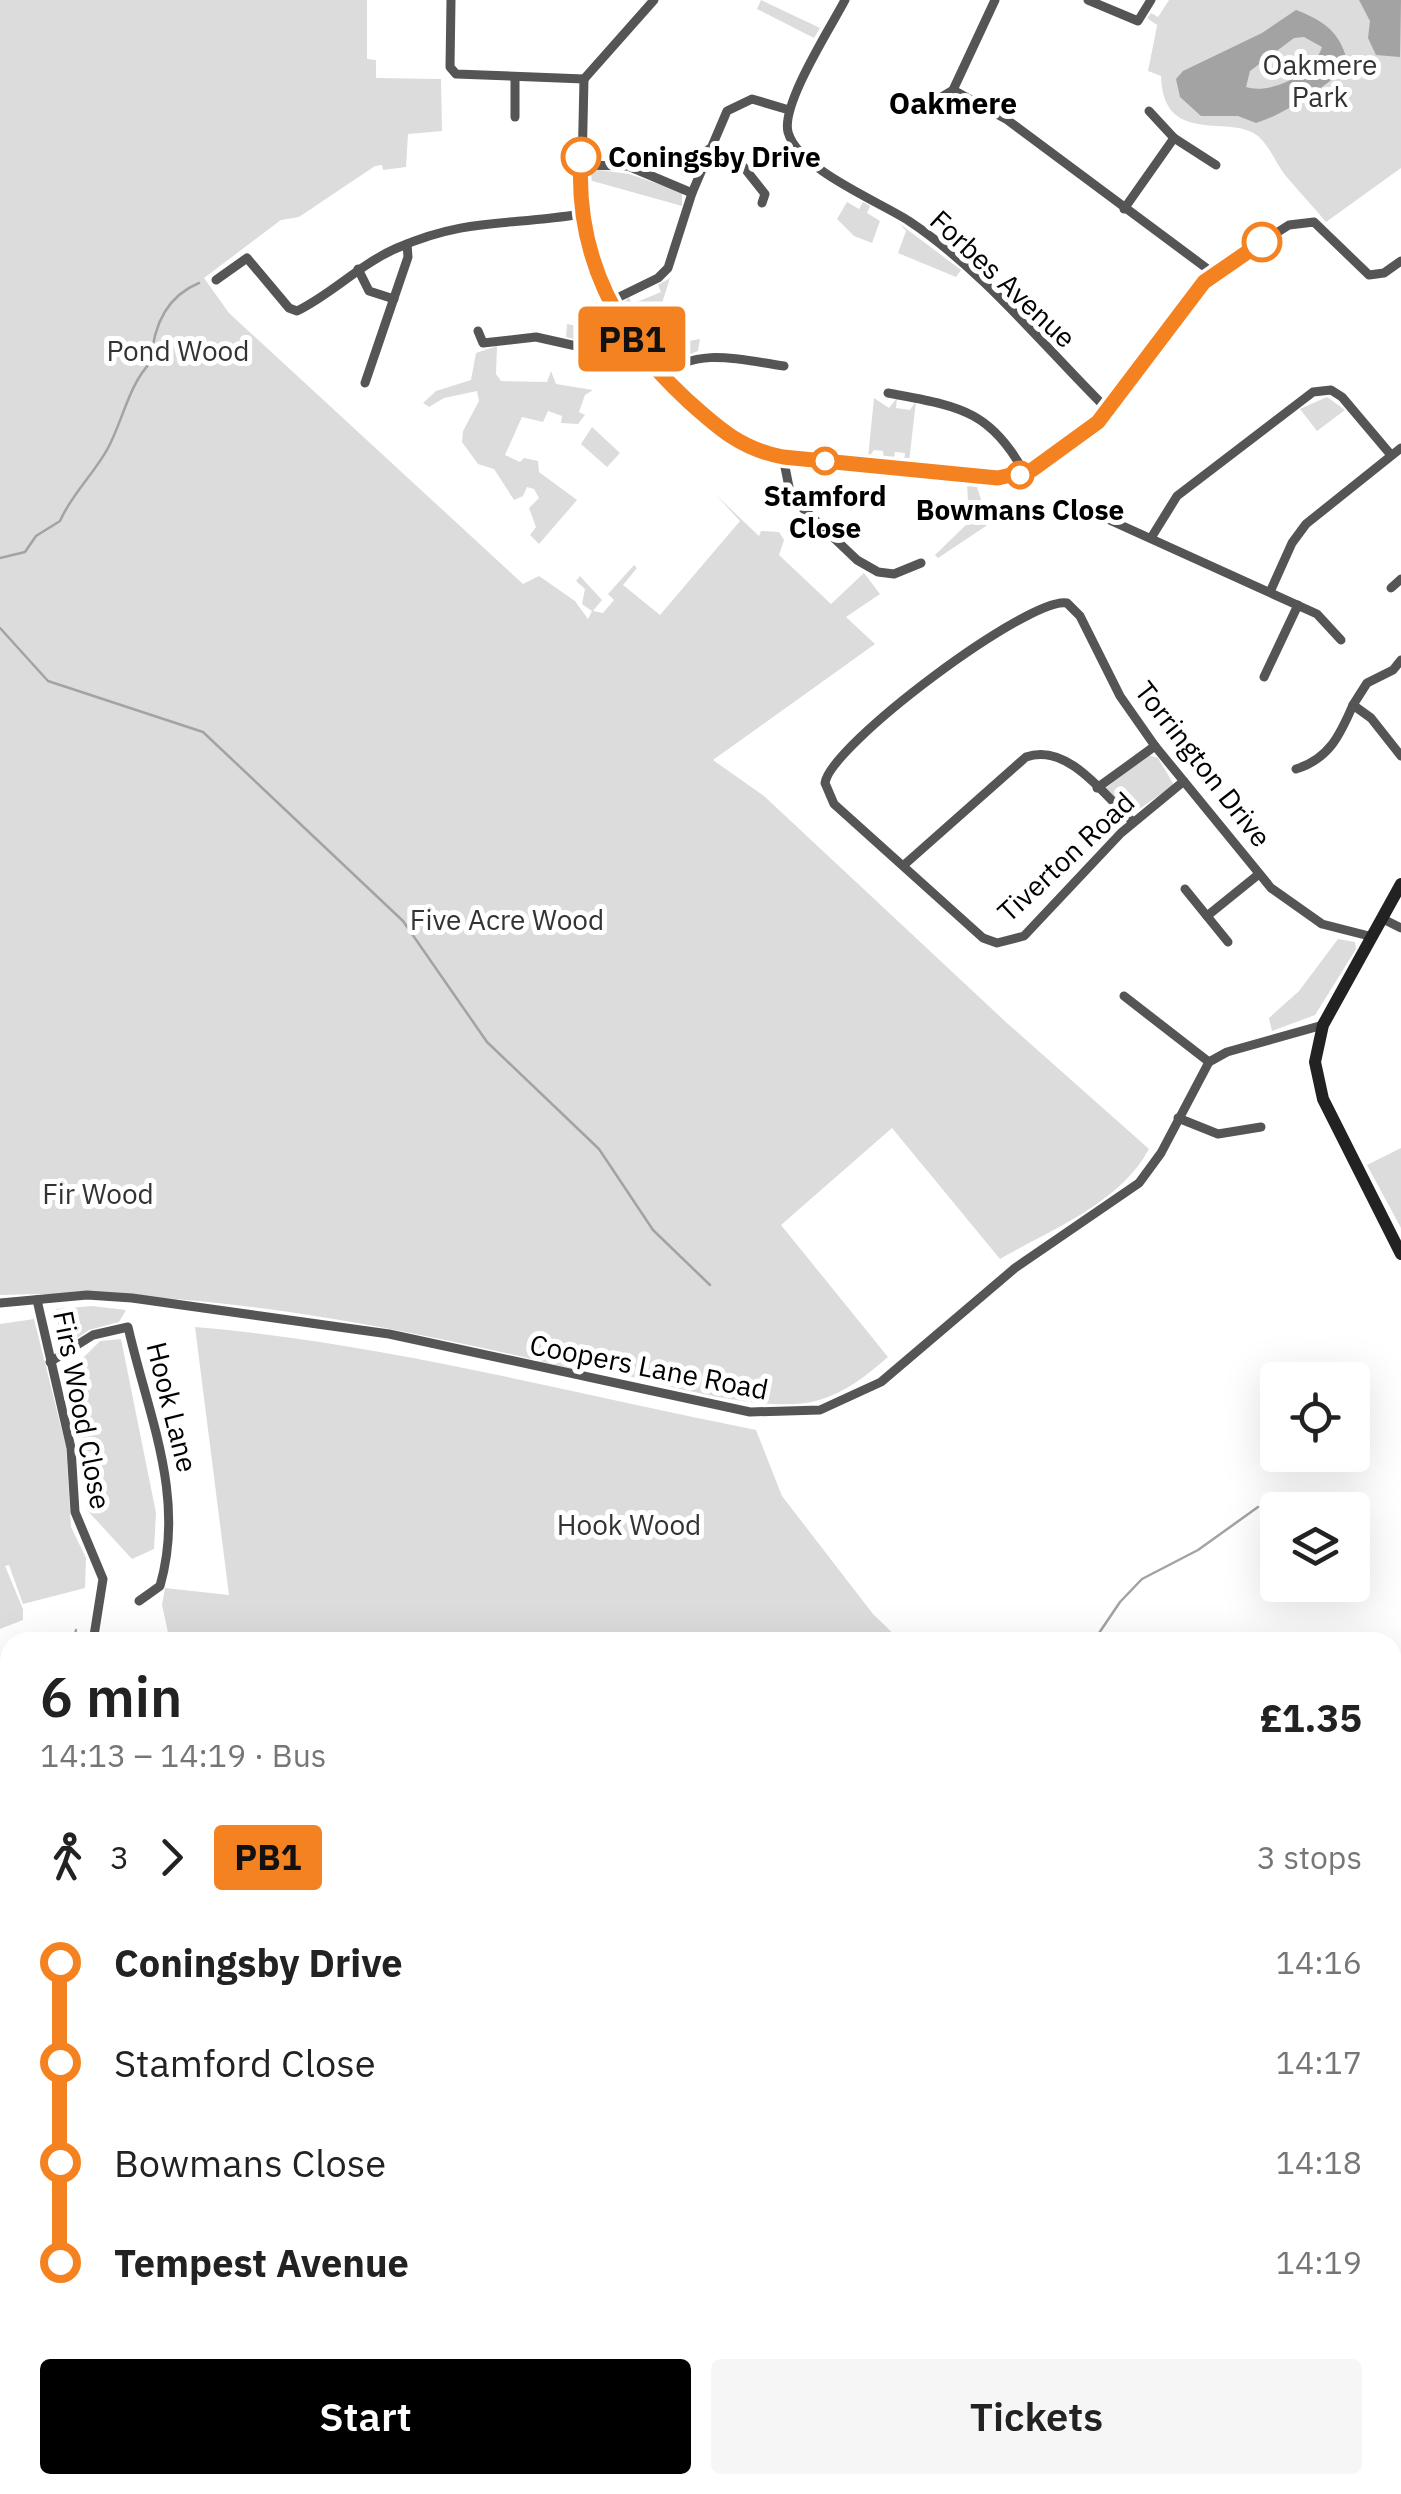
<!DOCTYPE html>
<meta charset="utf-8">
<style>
:root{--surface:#fff;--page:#f6f6f6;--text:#222;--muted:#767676;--accent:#000}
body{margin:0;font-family:"IBM Plex Sans",sans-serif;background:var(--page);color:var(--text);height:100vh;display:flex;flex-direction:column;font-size:38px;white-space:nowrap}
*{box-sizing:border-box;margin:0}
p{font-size:32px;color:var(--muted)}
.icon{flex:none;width:55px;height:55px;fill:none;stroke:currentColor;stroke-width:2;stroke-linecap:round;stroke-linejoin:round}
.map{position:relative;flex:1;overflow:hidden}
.drawer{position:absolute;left:0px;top:1632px;width:1402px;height:862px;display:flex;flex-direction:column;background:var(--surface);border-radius:30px 30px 0 0;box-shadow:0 10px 40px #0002}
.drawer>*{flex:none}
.badge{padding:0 20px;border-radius:8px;font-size:35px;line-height:65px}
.buttons{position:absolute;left:1260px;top:1362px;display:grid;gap:20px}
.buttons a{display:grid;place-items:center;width:110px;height:110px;border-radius:10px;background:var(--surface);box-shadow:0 10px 40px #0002;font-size:50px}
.map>.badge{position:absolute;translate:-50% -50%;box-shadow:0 0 0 5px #fff}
.legs{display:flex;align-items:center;gap:15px;height:110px;padding:0 40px;font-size:32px}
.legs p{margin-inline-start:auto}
.headline{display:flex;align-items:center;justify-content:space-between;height:170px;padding:0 40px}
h1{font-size:55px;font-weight:600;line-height:75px}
.cta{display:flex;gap:20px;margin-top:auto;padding:20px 40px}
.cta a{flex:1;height:115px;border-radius:10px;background:var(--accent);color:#fff;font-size:40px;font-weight:600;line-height:115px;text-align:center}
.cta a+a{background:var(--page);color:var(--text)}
ul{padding:0 40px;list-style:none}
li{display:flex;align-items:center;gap:35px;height:100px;font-size:38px}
li i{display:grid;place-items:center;width:15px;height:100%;margin:0 12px;background:currentColor}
li i::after{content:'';width:25px;height:25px;margin:-12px;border:8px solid;border-radius:50%;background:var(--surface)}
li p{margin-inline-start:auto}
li:first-child i{background:linear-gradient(#0000 50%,currentColor 0)}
li:last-child i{background:linear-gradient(currentColor 50%,#0000 0)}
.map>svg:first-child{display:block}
.green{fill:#dcdcdc}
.water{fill:#a3a3a3;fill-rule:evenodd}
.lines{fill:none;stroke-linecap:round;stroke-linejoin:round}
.stream{stroke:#a3a3a3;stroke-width:2.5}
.minor{stroke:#555;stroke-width:9}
.secondary{stroke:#222;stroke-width:12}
.line-1-casing{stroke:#fff;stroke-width:22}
.line-1{stroke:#f58220;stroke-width:15}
.stop-1-dot{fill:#fff;stroke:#f58220;stroke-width:5}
.labels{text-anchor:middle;stroke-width:10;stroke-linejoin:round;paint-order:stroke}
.park-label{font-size:28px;fill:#333;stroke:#fff}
.stop-label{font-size:28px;font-weight:bold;fill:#000;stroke:#fff}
.street-label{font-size:28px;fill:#000;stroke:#fff}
.neighbourhood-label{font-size:30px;font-weight:bold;fill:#000;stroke:#fff}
</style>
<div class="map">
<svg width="1401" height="2494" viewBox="0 0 1401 2494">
<rect width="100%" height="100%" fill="#fff"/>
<g class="green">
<path d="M0,0H367V59L376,60V78L441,79L442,131L408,134L406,167L383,170L382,165L375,166L299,217L281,220L204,278L229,313L523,584L539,576L575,601L588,619L592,611L582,604L585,589L576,581L580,576L602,600L593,611L603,613L614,600L608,594L634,565L637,568L623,585L660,615L740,521L715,494L759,536L761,531L779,532L784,540L779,555L831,604L864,573L880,594L846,617L875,644L713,760L764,796L1008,1024L1149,1149C1120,1203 1052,1229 1000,1259L892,1128L781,1225L888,1357C866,1376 845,1393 816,1401C758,1416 634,1376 573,1362L570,1368C382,1323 194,1287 0,1295Z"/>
<path d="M761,0L820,28L814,38L757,9Z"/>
<path d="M1169,0H1401V168L1326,222C1313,206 1298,191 1285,175C1276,163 1270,147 1259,137C1233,112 1163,149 1161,76L1148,71L1158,21L1157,25L1147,18L1151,13L1158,17Z"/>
<path d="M591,169L629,174L682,192V206L589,180Z"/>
<path d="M847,202L859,209L863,202L870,206L867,213L880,221L872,243L854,236L837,219Z"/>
<path d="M900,224L961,270L956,277L898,253L906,231Z"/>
<path d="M670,278L651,338L635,314L621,306L629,297L632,304L661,292L658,285Z"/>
<path d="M609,316L620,342L606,346V337L584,332L581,341L566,337L567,324L589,328L590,318Z"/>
<path d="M658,325L667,328L662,341L687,347L689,341L700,339L698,351L662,365L650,351Z"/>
<path d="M497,346L496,374L501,381L547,382L551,371L556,384L593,390L585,395L579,412L585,415L578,424L561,423L562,416L548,411L543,422L522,417L505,455L520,462L524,458L538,461L539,472L577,500L539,544L530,535L536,527L529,508L539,498L534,489L527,487L523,496L514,500L494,469L478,464L462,442L463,431L479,401L477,391L444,398L429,407L423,403L436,391L471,380L476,353Z"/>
<path d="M1327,397L1345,410L1317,431L1300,409Z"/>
<path d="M874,398L889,408L897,398L896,408L910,410L916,401L909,462L904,461L905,453L895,452L894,460H884L883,451L874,450L868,458Z"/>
<path d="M592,427L620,453L607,467L581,444Z"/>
<path d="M967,482L976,484L989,524L938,558L935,555L969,522Z"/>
<path d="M1148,755L1158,758L1174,785L1132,814L1106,788Z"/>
<path d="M1338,939L1355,942L1356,949L1315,1015L1272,1031L1269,1018L1299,991Z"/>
<path d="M1401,1148V1228L1367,1165Z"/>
<path d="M92,1306L126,1310L119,1322L89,1330L62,1348L56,1309Z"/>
<path d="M34,1319L66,1447L71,1527L86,1558L85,1588L23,1604L9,1565L5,1566L23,1609V1620L0,1629V1324Z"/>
<path d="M195,1327C385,1343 569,1393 756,1430L782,1496L873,1614L902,1642H170L162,1605L165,1588L229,1595Z"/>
<path d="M121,1339L156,1513L154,1549L132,1559L87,1510L79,1362L100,1341Z"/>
<path d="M10,1911V2485L244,2487L183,2490L226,2494H0V1912Z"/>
<path d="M267,2485H1082L1062,2494H264Z"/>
<path d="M1169,2485H1267L1253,2494H1172Z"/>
</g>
<g class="water">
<path d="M1359,0H1401L1400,57L1376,55L1368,38L1370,21Z"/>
<path d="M1296,10C1325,21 1341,33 1348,64C1332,84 1281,116 1256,123L1238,116H1201L1180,97L1176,79L1183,71L1262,33ZM1304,37L1322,47C1314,73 1272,95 1246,87L1250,71L1294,38Z"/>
</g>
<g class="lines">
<g class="stream">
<path d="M0,558L25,552L36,536L60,521C71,495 94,474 108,448C123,420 129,384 151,362C153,328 165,297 199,283"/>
<path d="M0,628L48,681L203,732L403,921L487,1042L599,1149L653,1230L710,1285"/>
<path d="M73,1642L76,1630"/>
<path d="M1093,1642L1120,1602L1142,1579L1198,1550L1258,1507"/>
<path d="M0,2168L10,2156"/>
<path d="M0,2382L10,2388"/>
</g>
<g class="minor">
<path d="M451,0L450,67L456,74L584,79"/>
<path d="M845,0C831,27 781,104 788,132C798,169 878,201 909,221C984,271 1045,348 1109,411"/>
<path d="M995,0L953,90L1006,119L1213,273"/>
<path d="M1088,0L1138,21L1151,0"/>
<path d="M584,79L581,214L587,247L621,322L681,394L729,437L766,454L1010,478L1034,469L1098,423L1213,273L1289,225L1314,222L1369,275L1384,273L1401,261"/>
<path d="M584,79L654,0"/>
<path d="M953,90L938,99L942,111L967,113L979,104"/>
<path d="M1149,111L1174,138L1216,165"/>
<path d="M515,117V77"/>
<path d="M709,149L742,165L765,194L762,203"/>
<path d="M580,165L628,166L692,193"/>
<path d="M1124,209L1174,138"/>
<path d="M358,269L369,291L394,299"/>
<path d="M216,280L247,258L289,308L297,311C332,294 360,264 397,248C467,217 511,226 581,214"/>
<path d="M609,302L658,278L668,268L692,193L727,111L752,99L789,110"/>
<path d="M478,331L483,343L536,337L603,352L633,340"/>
<path d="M662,376C698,346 741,360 784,366"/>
<path d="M365,383L408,257L407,244"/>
<path d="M888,393C956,406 990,408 1025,474"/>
<path d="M783,457L791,497L857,560L878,572L894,574L921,563"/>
<path d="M1094,513L1317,614L1341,640"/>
<path d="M1151,538L1177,496L1313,392L1331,390L1342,397L1391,455"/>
<path d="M1391,588L1401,579"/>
<path d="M1270,592L1292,543L1306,524L1401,448"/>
<path d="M1401,660L1393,670L1367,683L1353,705L1371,718L1401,756"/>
<path d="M1264,677L1298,605"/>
<path d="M1296,769C1329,759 1340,735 1353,705"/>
<path d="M1184,781L1121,833L1024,936L997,943L983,938L834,804L825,783C830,745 1031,595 1067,603L1080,616L1120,696L1155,746L1271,888L1322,924L1373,937"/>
<path d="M1097,788L1155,746"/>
<path d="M904,865L1026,757C1068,742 1105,796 1133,822"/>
<path d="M1185,889L1228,942"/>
<path d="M1207,916L1259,874"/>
<path d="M1383,919L1401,928"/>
<path d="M1124,996L1209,1062"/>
<path d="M1178,1118L1218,1134L1261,1127"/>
<path d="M37,1300L71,1448L75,1512L103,1579L93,1642"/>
<path d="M0,1303L87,1295L132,1298L389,1334L750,1412L820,1410L881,1382L1015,1268L1139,1183L1161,1153L1209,1062L1227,1052L1323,1025"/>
<path d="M50,1362L93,1335L128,1327C148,1415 186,1496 160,1586L139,1601"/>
</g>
<path class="secondary" d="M1401,884L1323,1025L1315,1062L1323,1099L1401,1254"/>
</g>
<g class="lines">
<defs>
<path id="line-1" d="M581,157C575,254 616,335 687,400C718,428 741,449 783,457L998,478L1032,470L1098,422L1204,282L1262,242"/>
</defs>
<use href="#line-1" class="line-1-casing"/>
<use href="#line-1" class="line-1"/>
</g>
<g class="stop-1-dot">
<circle cx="581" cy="157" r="18"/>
<circle cx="1262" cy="242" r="18"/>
<circle cx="825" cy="461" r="12"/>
<circle cx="1020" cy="475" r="12"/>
</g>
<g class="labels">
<g class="park-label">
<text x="1320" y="75">Oakmere<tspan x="1320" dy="32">Park</tspan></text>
<text x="178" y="361">Pond Wood</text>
<text x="507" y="930">Five Acre Wood</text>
<text x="98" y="1204">Fir Wood</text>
<text x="629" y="1535">Hook Wood</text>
</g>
<g class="stop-label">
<text x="608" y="167" text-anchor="start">Coningsby Drive</text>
<text x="825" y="506">Stamford<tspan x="825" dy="32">Close</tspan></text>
<text x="1020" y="520">Bowmans Close</text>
</g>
<g class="street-label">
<text transform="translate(1003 279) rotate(43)" y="10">Forbes Avenue</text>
<text transform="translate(1203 764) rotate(52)" y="10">Torrington Drive</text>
<text transform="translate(1066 857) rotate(-43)" y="10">Tiverton Road</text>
<text transform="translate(649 1367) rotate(11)" y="10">Coopers Lane Road</text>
<text transform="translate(172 1407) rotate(76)" y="10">Hook Lane</text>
<text transform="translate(82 1410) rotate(79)" y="10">Firs Wood Close</text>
</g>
<g class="neighbourhood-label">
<text x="953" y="114">Oakmere</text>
</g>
</g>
</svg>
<div class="buttons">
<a><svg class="icon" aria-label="locate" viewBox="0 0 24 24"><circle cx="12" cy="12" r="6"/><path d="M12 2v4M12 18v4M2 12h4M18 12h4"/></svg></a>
<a><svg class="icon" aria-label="layers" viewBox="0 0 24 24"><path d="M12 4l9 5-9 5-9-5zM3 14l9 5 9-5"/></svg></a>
</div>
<b class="badge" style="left:632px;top:339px;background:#f58220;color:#111">PB1</b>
<section class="drawer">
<div class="headline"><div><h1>6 min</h1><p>14:13 – 14:19 · Bus</p></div><b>£1.35</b></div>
<div class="legs"><svg class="icon" aria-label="walk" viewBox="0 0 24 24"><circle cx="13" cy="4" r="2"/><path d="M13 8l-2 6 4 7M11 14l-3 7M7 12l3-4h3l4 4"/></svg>3<svg class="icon" aria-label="forward" viewBox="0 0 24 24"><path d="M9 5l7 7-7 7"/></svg><b class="badge" style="background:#f58220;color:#111">PB1</b><p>3 stops</p></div>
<ul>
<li><i style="color:#f58220"></i><b>Coningsby Drive</b><p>14:16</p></li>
<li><i style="color:#f58220"></i><span>Stamford Close</span><p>14:17</p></li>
<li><i style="color:#f58220"></i><span>Bowmans Close</span><p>14:18</p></li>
<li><i style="color:#f58220"></i><b>Tempest Avenue</b><p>14:19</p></li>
</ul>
<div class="cta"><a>Start</a><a>Tickets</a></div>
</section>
</div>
